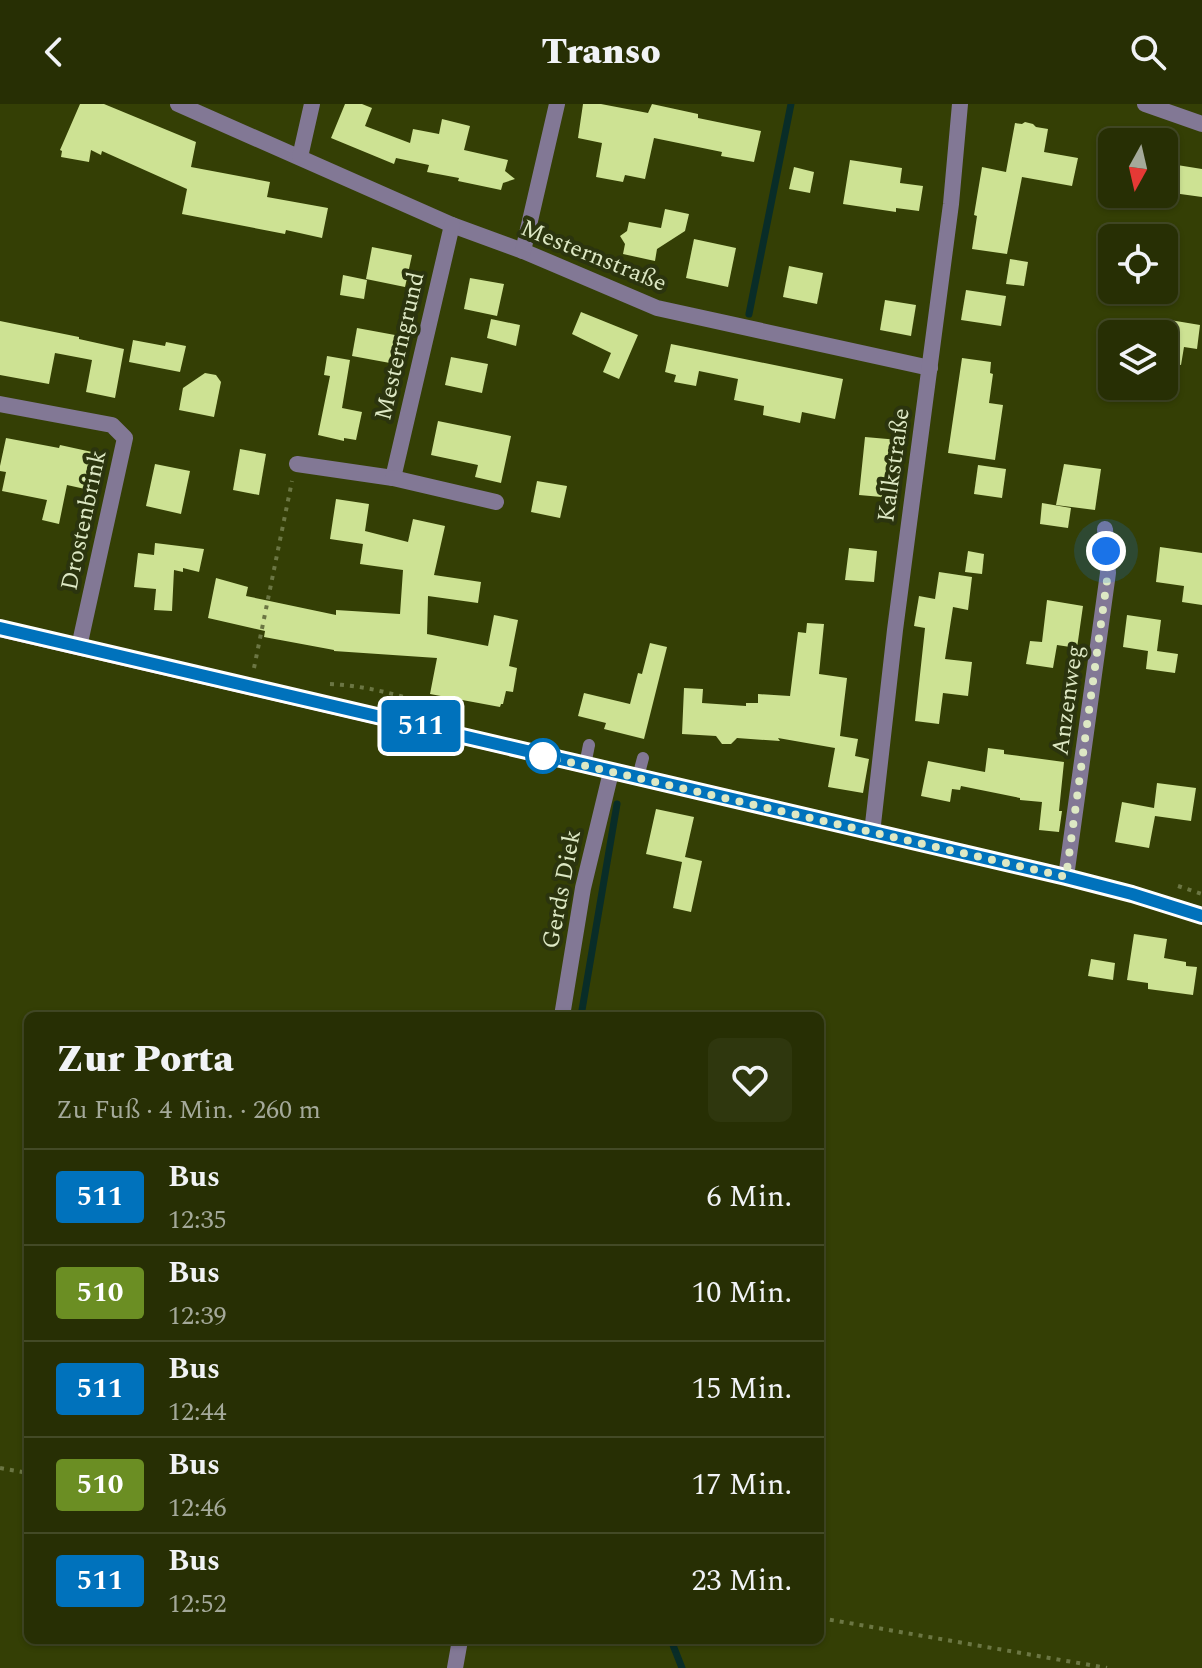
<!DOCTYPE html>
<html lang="de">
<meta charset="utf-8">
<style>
:root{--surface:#272f04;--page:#2f370e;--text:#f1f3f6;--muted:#a4a99a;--line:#434a26}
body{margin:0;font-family:Spectral,serif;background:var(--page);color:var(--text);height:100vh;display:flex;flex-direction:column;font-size:30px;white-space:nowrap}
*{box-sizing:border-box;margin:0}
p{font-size:26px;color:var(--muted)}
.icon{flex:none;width:44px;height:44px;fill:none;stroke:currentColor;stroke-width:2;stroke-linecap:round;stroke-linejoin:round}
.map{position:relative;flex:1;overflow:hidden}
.drawer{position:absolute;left:24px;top:908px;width:800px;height:632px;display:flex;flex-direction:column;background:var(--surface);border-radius:12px;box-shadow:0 2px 6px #0004,0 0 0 2px var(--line)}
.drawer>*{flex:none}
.badge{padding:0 16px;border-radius:6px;font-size:28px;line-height:52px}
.needle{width:52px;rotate:188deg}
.buttons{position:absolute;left:1098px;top:24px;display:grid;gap:16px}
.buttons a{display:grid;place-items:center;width:80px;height:80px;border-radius:12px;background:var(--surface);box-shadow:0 2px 6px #0004,0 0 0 2px var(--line);font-size:40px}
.you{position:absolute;width:40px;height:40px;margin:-20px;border:6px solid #fff;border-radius:50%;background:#1a73e8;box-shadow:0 0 0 12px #1a73e833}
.map>.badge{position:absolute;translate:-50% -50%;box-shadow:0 0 0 4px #fff}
.round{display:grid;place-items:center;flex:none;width:84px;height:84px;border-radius:12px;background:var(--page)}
.head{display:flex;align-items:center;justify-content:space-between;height:136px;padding:0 32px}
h1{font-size:38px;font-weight:800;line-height:60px}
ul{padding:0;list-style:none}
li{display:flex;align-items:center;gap:24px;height:96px;padding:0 32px;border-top:2px solid var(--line)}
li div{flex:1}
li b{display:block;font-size:30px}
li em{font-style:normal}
li .badge{min-width:88px;font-weight:700;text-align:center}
header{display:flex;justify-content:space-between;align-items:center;height:104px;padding:0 32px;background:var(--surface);font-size:36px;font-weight:800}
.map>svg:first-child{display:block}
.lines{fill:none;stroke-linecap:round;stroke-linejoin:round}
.stream{stroke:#092d28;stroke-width:7}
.building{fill:#cde293}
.path{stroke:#6b7643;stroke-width:4;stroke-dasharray:4 6;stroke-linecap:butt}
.service{stroke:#827895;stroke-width:12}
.minor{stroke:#827895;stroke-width:16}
.secondary{stroke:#ab9bc8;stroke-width:16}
.line-casing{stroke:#fff;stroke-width:18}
.line{stroke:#0072bc;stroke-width:12}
.walk{stroke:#dde8c4;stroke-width:8;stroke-dasharray:0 14.4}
.stop-dot{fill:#fff;stroke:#0072bc;stroke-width:4}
.labels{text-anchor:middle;stroke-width:8;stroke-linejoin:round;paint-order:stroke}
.street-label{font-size:24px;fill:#dde8c4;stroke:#2b340e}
</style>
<header><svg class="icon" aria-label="back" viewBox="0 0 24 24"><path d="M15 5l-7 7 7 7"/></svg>Transo<svg class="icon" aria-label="search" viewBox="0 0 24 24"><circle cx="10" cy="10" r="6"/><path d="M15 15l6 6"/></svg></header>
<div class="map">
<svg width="1202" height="1564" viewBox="0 0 1202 1564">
<rect width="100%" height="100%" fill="#343f05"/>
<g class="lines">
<g class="stream">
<path d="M749,210L791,0"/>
<path d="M581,912L617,700"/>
<path d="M671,1536L682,1564"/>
</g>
</g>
<g class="building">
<path d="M80,0H104L196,38L191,63L270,78L267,93L328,104L322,134L286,126L285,130L182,110L187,85L102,47L101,51L91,46L89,58L61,53L62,47L60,46Z"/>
<path d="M345,0H362L372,4L365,22L410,39L413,25L439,30L442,15L470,22L464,46L508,56L505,67L515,75L503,79L501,86L458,77L459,74L427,68L429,61L396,54L394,60L331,34Z"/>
<path d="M583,0H601L648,9L652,0L698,10V14L761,27L754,58L721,52L722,48L654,34L645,75L625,71L623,78L596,73L602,39L578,34Z"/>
<path d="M1025,18L1033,20L1036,23L1048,25L1044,48L1078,54L1072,82L1022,73L1007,150L972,145L977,112L974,111L982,63L1006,68L1015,19L1022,20Z"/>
<path d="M850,56L902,64L900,79L923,82L919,107L896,104V108L843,100Z"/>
<path d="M1177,61L1202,65V93L1173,89Z"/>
<path d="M794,63L814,68L810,89L789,85Z"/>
<path d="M665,105L689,110L685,127L657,145L655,157L623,150L625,140L620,132L627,127L629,118L661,124Z"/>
<path d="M694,135L736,144L728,183L686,174Z"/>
<path d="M372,143L412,151L405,183L366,175Z"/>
<path d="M1010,155L1028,158L1024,182L1006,180Z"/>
<path d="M789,162L823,169L817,200L783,193Z"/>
<path d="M343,171L367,176L364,195L340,191Z"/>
<path d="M470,174L504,180L497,212L464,205Z"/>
<path d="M966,186L1006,192L1001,222L961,216Z"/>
<path d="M885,196L916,201L911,232L880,226Z"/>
<path d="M581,208L638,231L619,275L603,268L611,249L572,230Z"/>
<path d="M491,215L520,221L516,242L487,234Z"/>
<path d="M1164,215L1200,221L1197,245L1184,243L1181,261L1164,258Z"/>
<path d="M0,217L79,233V235L124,245L115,294L86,288L92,256L55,249L49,280L0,271Z"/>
<path d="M357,224L395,231L390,259L352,252Z"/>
<path d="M133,236L165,242L166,238L186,242L180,268L129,258Z"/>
<path d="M671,240L843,275L835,315L802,308L800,319L763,311L764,302L734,296L738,275L699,267L696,282L674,278L676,271L665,268Z"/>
<path d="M327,252L350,256L342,304L362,308L356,336L344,334V337L318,331L330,272L324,271Z"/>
<path d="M451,253L488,260L482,289L445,281Z"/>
<path d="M962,254L991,258L990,269L993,270L989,299L1003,301L995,356L948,349Z"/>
<path d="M205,269L216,271L221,278L214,313L179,306L183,284Z"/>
<path d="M438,317L511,332L501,379L475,373L478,361L431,351Z"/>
<path d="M865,333L899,336L895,383L883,382L882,393L859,391Z"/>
<path d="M6,334L59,344L60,341L92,348L85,385L67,381L59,420L42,416L47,396L2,387L6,368L0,367V362Z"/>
<path d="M240,345L266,350L259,391L233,386Z"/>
<path d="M155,360L190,367L181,410L146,402Z"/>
<path d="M1064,360L1101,365L1095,406L1056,401Z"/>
<path d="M978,361L1006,365L1002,394L974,390Z"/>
<path d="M537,377L567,382L560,414L531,408Z"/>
<path d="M336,395L369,400L365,427L408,438L413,415L445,422L434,471L481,478L478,499L428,492L427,530L488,542L494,511L518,516L509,562L517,564L513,588L506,587L503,600H501L500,603L430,590L437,554L334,547V546L264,533L265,527L208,514L216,474L248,483L246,492L336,511V506L400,510L403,466L360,460L364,433L363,440L330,435Z"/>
<path d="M1042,399L1071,404L1068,424L1040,420Z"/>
<path d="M155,439L204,445L199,468L183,464V468L174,466L172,507L154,506L156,485L134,483L138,449L154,451Z"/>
<path d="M1160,443L1202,449V501L1182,498L1184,482L1156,478Z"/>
<path d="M849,444L877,447L874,478L845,476Z"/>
<path d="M968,447L984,450L982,470L965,468Z"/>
<path d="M939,468L972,473L968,506L953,503L945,555L972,558L968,592L943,589L939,620L915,617L925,524L914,522L919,492L935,495Z"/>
<path d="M1047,496L1083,502L1077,544L1057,541L1053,564L1026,560L1030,537L1042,538Z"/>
<path d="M1127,511L1161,516L1157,547L1178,550L1175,569L1146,565L1148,547L1123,543Z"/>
<path d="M807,519L824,520L819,570L847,574L840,632L858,635L855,652L869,655L863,689L828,683L835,644L778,634L780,637L737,634L731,640H722L716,632L682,630L684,584L703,585L702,599L746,602V599H758V590L790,592L798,528L806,529Z"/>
<path d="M650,539L667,543L644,635L604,625L606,619L578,612L584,589L630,600L638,569L642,570Z"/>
<path d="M988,644L1004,646V650L1064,658L1059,707H1062L1059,728L1039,726L1042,698L1020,696V694L961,682L960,686L952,685L950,698L921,692L928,657L985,668Z"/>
<path d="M1157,679L1196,684L1191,717L1155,712L1149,744L1115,738L1122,698L1154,704Z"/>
<path d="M656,705L694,713L685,753L702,757L691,808L673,804L682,758L646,750Z"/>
<path d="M1134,830L1167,835L1164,854L1186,858V862L1197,863L1193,891L1148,885V879L1127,876Z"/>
<path d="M1091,855L1115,859L1113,876L1088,872Z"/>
</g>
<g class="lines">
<g class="path">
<path d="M254,564L292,377"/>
<path d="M330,580C375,582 419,597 461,611"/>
<path d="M1178,782L1202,790"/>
<path d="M0,1364L28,1369"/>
<path d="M820,1514L1107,1564"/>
</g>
<g class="service">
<path d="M585,661L589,641"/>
<path d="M638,673L643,654"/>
</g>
<g class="minor">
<path d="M178,0L452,121L523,147L657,204L930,264"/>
<path d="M1145,0L1202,20"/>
<path d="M300,53L312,0"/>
<path d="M523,147L557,0"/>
<path d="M0,300L112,321L125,334L79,543"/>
<path d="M297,360L393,374L452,121"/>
<path d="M393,374L496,398"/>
<path d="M872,729L895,526L951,100L960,0"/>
<path d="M1066,773L1108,469L1105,425"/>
<path d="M562,912L583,784L611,668"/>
<path d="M455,1564L460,1536"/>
</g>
<path class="secondary" d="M0,525L1066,773L1132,790L1202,812"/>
</g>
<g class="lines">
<defs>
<path id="line" d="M0,524L1066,773L1132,790L1202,812"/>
</defs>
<use href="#line" class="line-casing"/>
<use href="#line" class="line"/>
<path class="walk" d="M543,652L1066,773L1108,469L1106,447"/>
</g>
<circle class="stop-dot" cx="543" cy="652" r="16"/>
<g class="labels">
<g class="street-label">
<text transform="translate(594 151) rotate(22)" y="8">Mesternstraße</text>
<text transform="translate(399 242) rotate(-77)" y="8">Mesterngrund</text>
<text transform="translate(893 361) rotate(-82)" y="8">Kalkstraße</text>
<text transform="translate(83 416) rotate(-78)" y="8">Drostenbrink</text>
<text transform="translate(1067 596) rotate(-82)" y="8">Anzenweg</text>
<text transform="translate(561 785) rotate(-79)" y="8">Gerds Diek</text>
</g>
</g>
</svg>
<div class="buttons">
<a><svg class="needle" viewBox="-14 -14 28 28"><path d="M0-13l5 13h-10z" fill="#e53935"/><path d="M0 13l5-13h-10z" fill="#a4a99a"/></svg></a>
<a><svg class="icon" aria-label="locate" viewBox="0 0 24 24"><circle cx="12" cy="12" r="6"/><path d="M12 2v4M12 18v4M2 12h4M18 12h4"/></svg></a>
<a><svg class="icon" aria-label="layers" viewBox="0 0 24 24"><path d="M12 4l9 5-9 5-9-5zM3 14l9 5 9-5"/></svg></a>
</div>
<div class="you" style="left:1106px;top:447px"></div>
<b class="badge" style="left:421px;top:622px;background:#0072bc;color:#fff">511</b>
<section class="drawer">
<div class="head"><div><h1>Zur Porta</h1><p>Zu Fuß · 4 Min. · 260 m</p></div><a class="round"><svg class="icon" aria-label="heart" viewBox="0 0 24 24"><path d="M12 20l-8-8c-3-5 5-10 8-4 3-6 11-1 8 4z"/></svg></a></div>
<ul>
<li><span class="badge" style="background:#0072bc;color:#fff">511</span><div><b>Bus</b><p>12:35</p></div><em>6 Min.</em></li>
<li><span class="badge" style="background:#6b8e23;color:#fff">510</span><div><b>Bus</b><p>12:39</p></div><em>10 Min.</em></li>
<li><span class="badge" style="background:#0072bc;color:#fff">511</span><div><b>Bus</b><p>12:44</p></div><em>15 Min.</em></li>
<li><span class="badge" style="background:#6b8e23;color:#fff">510</span><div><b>Bus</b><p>12:46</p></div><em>17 Min.</em></li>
<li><span class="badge" style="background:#0072bc;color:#fff">511</span><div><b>Bus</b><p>12:52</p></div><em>23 Min.</em></li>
</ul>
</section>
</div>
